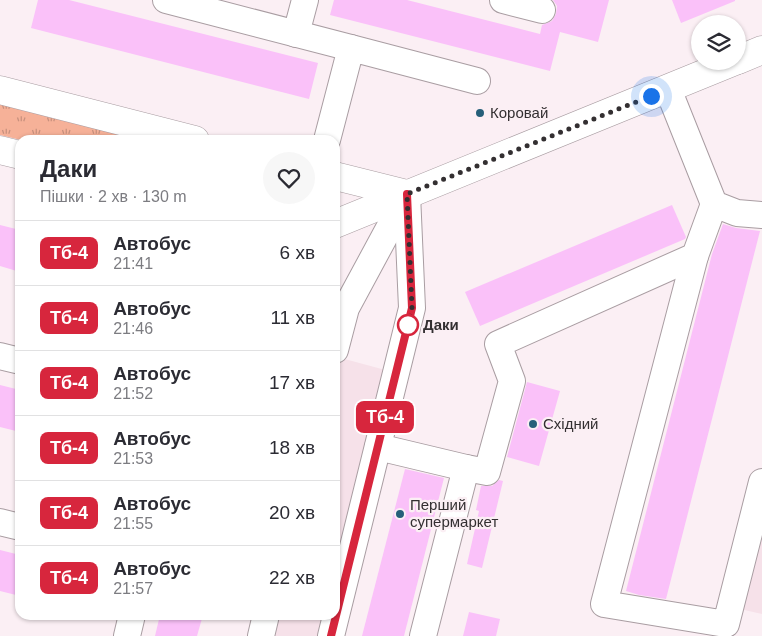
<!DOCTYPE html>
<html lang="uk">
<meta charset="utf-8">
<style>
:root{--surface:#fff;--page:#f7f7f7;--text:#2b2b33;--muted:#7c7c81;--line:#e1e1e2}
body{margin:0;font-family:Arial,sans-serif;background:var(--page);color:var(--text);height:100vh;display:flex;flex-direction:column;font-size:19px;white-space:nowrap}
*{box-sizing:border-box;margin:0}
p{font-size:16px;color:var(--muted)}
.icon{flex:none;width:28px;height:28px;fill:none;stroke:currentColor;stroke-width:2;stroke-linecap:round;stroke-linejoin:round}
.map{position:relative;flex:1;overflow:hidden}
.side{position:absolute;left:15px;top:135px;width:325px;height:485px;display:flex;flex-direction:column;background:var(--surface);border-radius:15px;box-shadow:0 1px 4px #0004}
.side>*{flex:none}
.badge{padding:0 10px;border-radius:8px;font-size:18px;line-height:32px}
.fabs{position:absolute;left:691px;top:15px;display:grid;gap:10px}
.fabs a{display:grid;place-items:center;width:55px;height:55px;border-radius:50%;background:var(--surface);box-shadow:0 1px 4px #0004;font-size:25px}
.you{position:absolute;width:25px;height:25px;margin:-12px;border:4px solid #fff;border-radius:50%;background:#1a73e8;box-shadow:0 0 0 8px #1a73e833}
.map>.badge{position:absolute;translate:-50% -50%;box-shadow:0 0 0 2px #fff}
.round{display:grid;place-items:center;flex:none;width:52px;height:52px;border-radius:26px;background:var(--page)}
.head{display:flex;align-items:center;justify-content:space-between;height:85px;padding:0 25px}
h1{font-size:24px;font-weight:600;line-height:38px}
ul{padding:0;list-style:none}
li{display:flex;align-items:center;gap:15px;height:65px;padding:0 25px;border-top:1px solid var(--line)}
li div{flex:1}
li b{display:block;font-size:19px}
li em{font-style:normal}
li .badge{min-width:55px;font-weight:700;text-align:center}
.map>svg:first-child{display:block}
.built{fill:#f6e1e9}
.grass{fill:url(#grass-tufts)}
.building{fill:#fac1f9}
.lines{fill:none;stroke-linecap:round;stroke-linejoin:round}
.minor-casing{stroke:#a99da2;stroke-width:28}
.major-casing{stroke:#a99da2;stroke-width:29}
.minor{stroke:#fff;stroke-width:26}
.major{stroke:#fff;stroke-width:28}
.line-casing{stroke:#fff;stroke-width:11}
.line{stroke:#d7263d;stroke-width:8}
.walk{stroke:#332f31;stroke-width:5;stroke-dasharray:0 9}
.poi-dot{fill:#265f79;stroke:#fbeff4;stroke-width:2}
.stop-dot{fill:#fff;stroke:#d7263d;stroke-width:2.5}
.labels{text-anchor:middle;stroke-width:4.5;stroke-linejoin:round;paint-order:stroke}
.poi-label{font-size:15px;fill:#332f31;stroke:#fbeff4;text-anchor:start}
.stop-label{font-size:15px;font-weight:bold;fill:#332f31;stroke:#fbeff4;text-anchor:start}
</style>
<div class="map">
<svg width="762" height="636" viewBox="0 0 762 636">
<defs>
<pattern id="grass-tufts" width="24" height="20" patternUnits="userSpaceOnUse" patternTransform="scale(1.25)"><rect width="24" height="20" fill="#f6b198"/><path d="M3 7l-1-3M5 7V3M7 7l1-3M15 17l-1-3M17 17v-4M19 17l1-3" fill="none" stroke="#c8907d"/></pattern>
</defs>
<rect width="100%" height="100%" fill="#fbeff4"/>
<g class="built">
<path d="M341,358L389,371L335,585V380Z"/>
<path d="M762,521V614L740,609Z"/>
<path d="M276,615H327L322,636H270Z"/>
</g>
<path class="grass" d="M0,103L145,140H21L0,135Z"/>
<g class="building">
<path d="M38,0H69L318,63L309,99L31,28Z"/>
<path d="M334,0H407L540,34L542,25L552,21L556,14L557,6L553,0H609L598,42L560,32L550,71L330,15Z"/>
<path d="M672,0H735V1L681,23Z"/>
<path d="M672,205L686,237L685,239L480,326L465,292Z"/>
<path d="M723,224L736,228L760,231L666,599L639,595L626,591L712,254Z"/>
<path d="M0,225L20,230V272L0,266Z"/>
<path d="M527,382L560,391L539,466L507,457Z"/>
<path d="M0,385L20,390V432L0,427Z"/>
<path d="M405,469L444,478L404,636H362Z"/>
<path d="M499,480L503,481L482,568L467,564L479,511L476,510L481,486H492Z"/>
<path d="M0,550L20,555V596L0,591Z"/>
<path d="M469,612L500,619L496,636H463Z"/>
<path d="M160,615H203L197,636H155Z"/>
</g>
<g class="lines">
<defs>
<g id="minor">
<path d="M166,0L351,48"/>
<path d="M503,0L542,10"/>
<path d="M296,34L305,0"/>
<path d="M668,89L714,204L737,213L762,215"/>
<path d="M327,140L351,48L477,81"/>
<path d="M695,256L604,604L726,624L762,482"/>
<path d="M335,350L346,308L407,195"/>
<path d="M0,356L20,361"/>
<path d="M378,447L466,468L423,636"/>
<path d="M466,468L487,472L512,381L498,344L695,256L714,204"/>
<path d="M0,522L20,527"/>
<path d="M127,636L132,615"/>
<path d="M261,636L266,615"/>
<path d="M331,636L412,308L407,194"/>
</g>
<g id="major">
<path d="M738,60L762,50"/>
<path d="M0,90L195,140"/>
<path d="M0,150L20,155"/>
<path d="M335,176L407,194"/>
<path d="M335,224L735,61"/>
</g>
</defs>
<use href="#minor" class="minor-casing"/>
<use href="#major" class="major-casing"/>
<use href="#minor" class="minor"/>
<use href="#major" class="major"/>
</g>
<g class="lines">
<defs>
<path id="line" d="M331,636L412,308L407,194"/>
</defs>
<use href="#line" class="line-casing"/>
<use href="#line" class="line"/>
<path class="walk" d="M408,325L412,308L407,194L651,96"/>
</g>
<g class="poi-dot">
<circle cx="480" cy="113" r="5"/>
<circle cx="533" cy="424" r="5"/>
<circle cx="400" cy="514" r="5"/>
</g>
<circle class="stop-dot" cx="408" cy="325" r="10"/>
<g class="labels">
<g class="poi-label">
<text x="490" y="118">Коровай</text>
<text x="543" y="429">Східний</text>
<text x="410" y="510">Перший<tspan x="410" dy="17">супермаркет</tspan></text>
</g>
<g class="stop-label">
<text x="423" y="330">Даки</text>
</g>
</g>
</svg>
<div class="fabs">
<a><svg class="icon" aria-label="layers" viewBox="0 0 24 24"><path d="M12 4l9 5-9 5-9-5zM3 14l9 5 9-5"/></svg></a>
</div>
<div class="you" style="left:651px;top:96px"></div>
<b class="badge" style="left:385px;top:417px;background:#d7263d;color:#fff">Тб-4</b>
<section class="side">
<div class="head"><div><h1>Даки</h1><p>Пішки · 2 хв · 130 m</p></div><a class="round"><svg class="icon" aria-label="heart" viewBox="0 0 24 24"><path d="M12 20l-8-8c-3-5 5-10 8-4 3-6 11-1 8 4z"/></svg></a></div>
<ul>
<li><span class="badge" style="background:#d7263d;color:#fff">Тб-4</span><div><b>Автобус</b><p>21:41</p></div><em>6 хв</em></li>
<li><span class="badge" style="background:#d7263d;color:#fff">Тб-4</span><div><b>Автобус</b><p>21:46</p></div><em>11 хв</em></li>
<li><span class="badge" style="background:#d7263d;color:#fff">Тб-4</span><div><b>Автобус</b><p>21:52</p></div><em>17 хв</em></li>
<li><span class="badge" style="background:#d7263d;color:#fff">Тб-4</span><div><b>Автобус</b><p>21:53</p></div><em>18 хв</em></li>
<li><span class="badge" style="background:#d7263d;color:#fff">Тб-4</span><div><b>Автобус</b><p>21:55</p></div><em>20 хв</em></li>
<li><span class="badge" style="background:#d7263d;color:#fff">Тб-4</span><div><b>Автобус</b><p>21:57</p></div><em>22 хв</em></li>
</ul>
</section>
</div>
